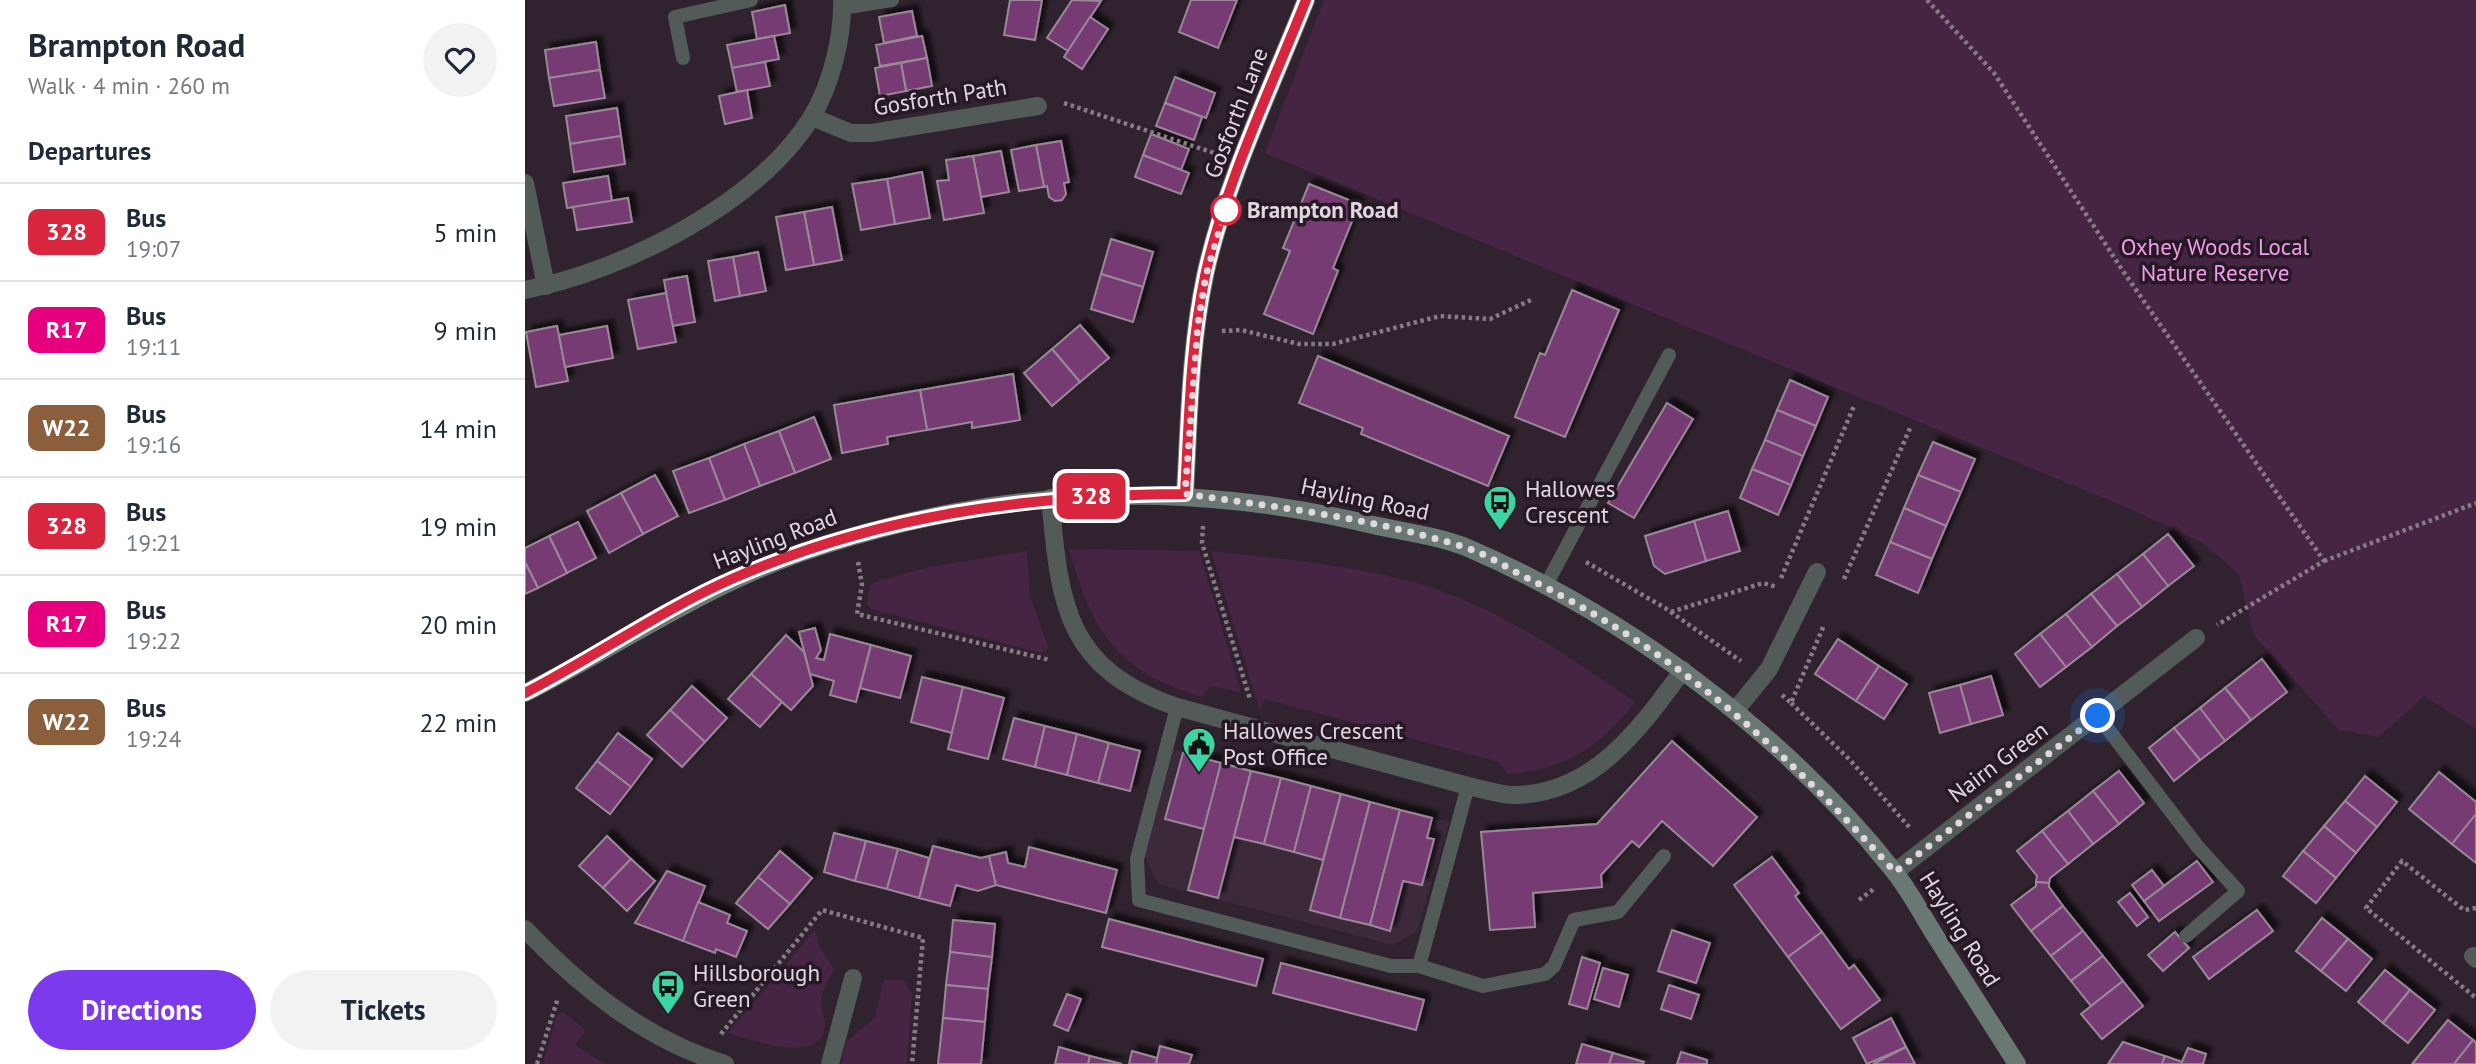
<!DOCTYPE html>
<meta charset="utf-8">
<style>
:root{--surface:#fff;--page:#f2f2f3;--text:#1f2937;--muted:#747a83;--line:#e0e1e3;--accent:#7c3aed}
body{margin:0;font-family:"PT Sans",sans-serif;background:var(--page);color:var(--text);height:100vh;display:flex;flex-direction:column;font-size:26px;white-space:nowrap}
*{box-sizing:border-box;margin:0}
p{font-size:23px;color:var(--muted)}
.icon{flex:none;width:38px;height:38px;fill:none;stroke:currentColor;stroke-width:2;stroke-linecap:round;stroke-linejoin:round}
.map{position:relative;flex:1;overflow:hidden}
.sheet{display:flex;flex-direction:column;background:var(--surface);width:525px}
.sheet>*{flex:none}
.badge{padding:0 14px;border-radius:10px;font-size:24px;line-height:46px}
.you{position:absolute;width:35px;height:35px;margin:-18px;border:5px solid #fff;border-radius:50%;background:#1a73e8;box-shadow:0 0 0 10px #1a73e833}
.map>.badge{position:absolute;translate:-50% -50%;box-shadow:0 0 0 4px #fff}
h2{padding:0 28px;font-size:26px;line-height:63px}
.round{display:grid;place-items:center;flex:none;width:74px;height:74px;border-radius:37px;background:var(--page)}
.headline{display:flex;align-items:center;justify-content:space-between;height:119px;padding:0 28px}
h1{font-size:33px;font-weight:600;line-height:52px}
.primary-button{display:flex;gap:14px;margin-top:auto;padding:14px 28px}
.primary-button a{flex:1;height:80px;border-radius:42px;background:var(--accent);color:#fff;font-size:28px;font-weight:600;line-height:80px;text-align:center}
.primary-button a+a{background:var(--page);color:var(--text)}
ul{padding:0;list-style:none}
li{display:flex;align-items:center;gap:21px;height:98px;padding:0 28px;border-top:2px solid var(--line)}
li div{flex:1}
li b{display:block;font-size:26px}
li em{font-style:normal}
li .badge{min-width:77px;font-weight:700;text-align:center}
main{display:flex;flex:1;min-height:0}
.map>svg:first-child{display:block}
.built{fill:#3c2a3a}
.green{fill:#452543}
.building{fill:#753a72;stroke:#9a8898;stroke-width:2;filter:url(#shadow)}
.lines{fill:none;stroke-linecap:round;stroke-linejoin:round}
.path{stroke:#877c86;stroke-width:4.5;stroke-dasharray:3.5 3.5;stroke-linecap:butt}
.lane{stroke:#525b57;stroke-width:14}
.street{stroke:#525b57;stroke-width:18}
.secondary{stroke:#697872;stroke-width:18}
.line-casing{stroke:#fff;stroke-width:16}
.line{stroke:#d7263d;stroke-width:10}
.walk{stroke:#e0d7df;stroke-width:7;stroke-dasharray:0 12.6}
.stop-dot{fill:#fff;stroke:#d7263d;stroke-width:3.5}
.labels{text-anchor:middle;stroke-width:7;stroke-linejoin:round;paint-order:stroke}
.street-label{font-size:23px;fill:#e0d7df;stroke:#261925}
.stop-label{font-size:23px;font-weight:bold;fill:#e0d7df;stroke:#261925;text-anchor:start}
.park-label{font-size:23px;fill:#f19cea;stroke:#261925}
.poi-label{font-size:23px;fill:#e0d7df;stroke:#261925;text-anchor:start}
</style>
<main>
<section class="sheet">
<div class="headline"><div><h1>Brampton Road</h1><p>Walk · 4 min · 260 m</p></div><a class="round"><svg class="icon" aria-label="heart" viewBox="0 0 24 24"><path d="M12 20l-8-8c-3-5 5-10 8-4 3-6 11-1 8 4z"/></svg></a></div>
<h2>Departures</h2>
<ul>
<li><span class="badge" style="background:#d7263d;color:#fff">328</span><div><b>Bus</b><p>19:07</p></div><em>5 min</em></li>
<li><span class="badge" style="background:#e6007e;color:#fff">R17</span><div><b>Bus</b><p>19:11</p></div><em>9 min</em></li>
<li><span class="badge" style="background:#8b5e3c;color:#fff">W22</span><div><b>Bus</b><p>19:16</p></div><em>14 min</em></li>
<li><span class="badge" style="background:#d7263d;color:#fff">328</span><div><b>Bus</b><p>19:21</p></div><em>19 min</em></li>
<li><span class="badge" style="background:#e6007e;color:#fff">R17</span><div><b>Bus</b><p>19:22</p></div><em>20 min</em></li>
<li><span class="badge" style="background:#8b5e3c;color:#fff">W22</span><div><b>Bus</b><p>19:24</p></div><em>22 min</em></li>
</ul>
<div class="primary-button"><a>Directions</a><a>Tickets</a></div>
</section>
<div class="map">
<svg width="1951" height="1064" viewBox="0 0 1951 1064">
<defs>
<filter id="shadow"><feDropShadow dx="6" dy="-6" stdDeviation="2" flood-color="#0009"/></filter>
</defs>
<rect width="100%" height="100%" fill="#30232f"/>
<path class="built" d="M648,749L924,822L892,931L868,945L633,884L620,856Z"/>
<g class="green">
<path d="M799,0H1951V729L1899,696L1854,737L1814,730L1728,634L1714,574L1676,542L1596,505L740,153Z"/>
<path d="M544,549L674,551L716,692L686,686L677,697C591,671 567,631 544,549Z"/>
<path d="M502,551L505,596L523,647L517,653L346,609L342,604L345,585L350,582L404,567Z"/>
<path d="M686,551C754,559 824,564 891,583C971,606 1042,655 1110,702C1075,748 1041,769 983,774L974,762L740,699L735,711Z"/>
<path d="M290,930L295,948L309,969C305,978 295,994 296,1004C297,1014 302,1020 299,1030C291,1064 227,1040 203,1033Z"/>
<path d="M359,980H379L387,994L382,1064H316L321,1043L350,1017Z"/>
<path d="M38,1012L61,1030L50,1045L80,1064H18L32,1015Z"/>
</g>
<g class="building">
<path d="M485,0H517L510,40L479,35Z"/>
<path d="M547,0L576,1L543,51L522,38Z"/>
<path d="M666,0H712L693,48L654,32Z"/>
<path d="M260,5L265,33L232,39L227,12Z"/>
<path d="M387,11L392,36L359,43L354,17Z"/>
<path d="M565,17L583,29L557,69L539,57Z"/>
<path d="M249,36L254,59L207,68L202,45Z"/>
<path d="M397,36L402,58L355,66L351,45Z"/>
<path d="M71,42L75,70L24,78L20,50Z"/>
<path d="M402,58L407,86L381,91L376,63Z"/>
<path d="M240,62L245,86L212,92L207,68Z"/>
<path d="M376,63L381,91L355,96L350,68Z"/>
<path d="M75,70L80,98L29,106L24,78Z"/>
<path d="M650,77L690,93L681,118L640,103Z"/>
<path d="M222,90L227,118L200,124L194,96Z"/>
<path d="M640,103L677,117L669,140L631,126Z"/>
<path d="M92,108L96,136L45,144L41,116Z"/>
<path d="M626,134L664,149L656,170L618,155Z"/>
<path d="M96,136L100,164L49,172L45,144Z"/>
<path d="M536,141L544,182L539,183L541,194L537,200L530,201L524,197L522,186L519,187L511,145Z"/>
<path d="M511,145L519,187L494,191L486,150Z"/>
<path d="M476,151L484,192L456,197L448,156Z"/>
<path d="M618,155L664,173L656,194L610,177Z"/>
<path d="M448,156L459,213L419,220L412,181L424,180L421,160Z"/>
<path d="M397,172L405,218L370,224L362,179Z"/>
<path d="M83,176L87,201L42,208L38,183Z"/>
<path d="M362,179L370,224L336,230L327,184Z"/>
<path d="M784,184L834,204L808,268L813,271L788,334L739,314L765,251L758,248Z"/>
<path d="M103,198L107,222L52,230L48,207Z"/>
<path d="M307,207L317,260L289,265L279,212Z"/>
<path d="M279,212L289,265L261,270L251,217Z"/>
<path d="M586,239L628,252L618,287L576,274Z"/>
<path d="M233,252L241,291L215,296L208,257Z"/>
<path d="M208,257L215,296L190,301L183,261Z"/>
<path d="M576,274L618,287L608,322L566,309Z"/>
<path d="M162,276L170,322L147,326L139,280Z"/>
<path d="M1047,290L1094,310L1040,437L990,417L1015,353L1020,355Z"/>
<path d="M141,293L151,342L113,349L103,300Z"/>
<path d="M555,325L584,358L555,382L527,349Z"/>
<path d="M32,326L43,381L11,387L1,332Z"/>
<path d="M82,326L88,358L40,367L34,335Z"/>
<path d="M527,349L555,382L527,406L499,373Z"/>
<path d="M793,356L984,436L963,486L836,434L838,428L774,403Z"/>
<path d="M488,374L495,420L447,428V422L402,430L395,390Z"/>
<path d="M1265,380L1303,397L1291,426L1252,410Z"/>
<path d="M395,390L402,430L362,437L363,444L317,453L309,405Z"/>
<path d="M1142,403L1168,419L1109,518L1083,503Z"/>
<path d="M1252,410L1291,426L1278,456L1240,440Z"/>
<path d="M289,417L306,459L270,473L254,431Z"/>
<path d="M254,431L270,473L235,486L219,444Z"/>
<path d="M1240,440L1278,456L1266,485L1227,469Z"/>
<path d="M1408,442L1450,459L1436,492L1393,475Z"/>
<path d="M219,444L235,486L200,500L184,458Z"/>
<path d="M184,458L200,500L164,513L148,471Z"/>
<path d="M1227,469L1266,485L1253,515L1215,498Z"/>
<path d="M130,475L153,516L118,534L96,493Z"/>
<path d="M1393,475L1436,492L1421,526L1379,508Z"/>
<path d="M96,493L118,534L84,553L62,511Z"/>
<path d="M1379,508L1421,526L1407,559L1365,542Z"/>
<path d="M1203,511L1215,551L1181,561L1169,521Z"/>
<path d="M1169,521L1181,561L1140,574L1129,566L1120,536Z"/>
<path d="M53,522L71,558L42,573L24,536Z"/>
<path d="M1643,534L1669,566L1643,586L1618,554Z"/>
<path d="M24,536L42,573L13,588L0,562V548Z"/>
<path d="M1365,542L1407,559L1393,593L1351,575Z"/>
<path d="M1618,554L1643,586L1617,607L1592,574Z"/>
<path d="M0,562L13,588L0,594Z"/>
<path d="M1592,574L1617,607L1592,626L1566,594Z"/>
<path d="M1566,594L1592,626L1567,647L1541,614Z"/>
<path d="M1541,614L1567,647L1541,667L1515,634Z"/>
<path d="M290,628L296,650L291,658L299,660L305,634L346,645L331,702L305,695L309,681L285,674L274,632Z"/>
<path d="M1515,634L1541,667L1515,687L1490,654Z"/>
<path d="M261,635L279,652L288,686L266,710L226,674Z"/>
<path d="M1313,639L1354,666L1331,701L1290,674Z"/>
<path d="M346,645L386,656L375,698L335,688Z"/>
<path d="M1737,659L1762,692L1726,720L1700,688Z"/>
<path d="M1354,666L1382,684L1359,719L1331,701Z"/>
<path d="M226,674L257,702L235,727L203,699Z"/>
<path d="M1466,676L1478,715L1446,724L1435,685Z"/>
<path d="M397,677L438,687L427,733L386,722Z"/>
<path d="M1435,685L1446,724L1415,733L1404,693Z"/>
<path d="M167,686L202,718L180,742L145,710Z"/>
<path d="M438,687L479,698L463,759L423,749Z"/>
<path d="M1700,688L1726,720L1700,741L1675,708Z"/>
<path d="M1675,708L1700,741L1675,760L1649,728Z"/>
<path d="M145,710L180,742L157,767L122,735Z"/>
<path d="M489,718L520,726L510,767L478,759Z"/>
<path d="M520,726L552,734L542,775L510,767Z"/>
<path d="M1649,728L1675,760L1649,781L1624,748Z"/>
<path d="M93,733L127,759L106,787L72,761Z"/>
<path d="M552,734L584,743L573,783L542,775Z"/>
<path d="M1147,741L1232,817L1188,866L1137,821L1114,847L1107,841L1076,875L1077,887L1008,893L1010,927L965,930L956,832L1072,824Z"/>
<path d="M584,743L615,751L605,791L573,783Z"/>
<path d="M658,753L696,763L679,829L640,819Z"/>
<path d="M72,761L106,787L85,814L51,788Z"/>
<path d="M696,763L726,771L693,898L663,890Z"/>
<path d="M726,771L756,778L739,844L709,837Z"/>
<path d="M1594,771L1619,803L1594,824L1568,791Z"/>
<path d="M1914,772L1951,802V814L1927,844L1884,809Z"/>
<path d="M1840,776L1872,802L1852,827L1820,801Z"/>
<path d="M756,778L786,786L769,852L739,844Z"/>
<path d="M786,786L816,794L798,860L769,852Z"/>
<path d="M1568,791L1594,824L1568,844L1543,811Z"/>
<path d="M816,794L845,802L815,918L785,910Z"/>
<path d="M1820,801L1852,827L1831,853L1799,826Z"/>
<path d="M845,802L875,810L845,925L815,918Z"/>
<path d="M875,810L907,818L902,838L909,839L897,885L878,881L865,931L845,925Z"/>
<path d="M1543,811L1568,844L1543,864L1517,831Z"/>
<path d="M1951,814V863L1927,844Z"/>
<path d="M1799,826L1831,853L1811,878L1778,851Z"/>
<path d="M1517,831L1543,864L1525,878L1524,883L1511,882L1512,876L1492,851Z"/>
<path d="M309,833L341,841L330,881L299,872Z"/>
<path d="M82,836L106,859L78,888L54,866Z"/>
<path d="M341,841L373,849L362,889L330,881Z"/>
<path d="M408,846L456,858L464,856L471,885L453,891L431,885L425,906L394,898Z"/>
<path d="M504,847L592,870L581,913L471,885L464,856L481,852L483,863L500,867Z"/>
<path d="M373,849L404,858L394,898L362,889Z"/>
<path d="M255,851L287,878L265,904L233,877Z"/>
<path d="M1778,851L1811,878L1791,903L1758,876Z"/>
<path d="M1247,857L1274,893L1270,896L1297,932L1263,957L1209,885Z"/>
<path d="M106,859L130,881L102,911L78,888Z"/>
<path d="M1672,861L1688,882L1634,921L1619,901Z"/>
<path d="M1627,870L1639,886L1619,901L1607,885Z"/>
<path d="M142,871L180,886L158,941L110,923Z"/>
<path d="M233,877L265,904L243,929L211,903Z"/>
<path d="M1511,882L1524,883V887L1538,906L1506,931L1486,905L1511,886Z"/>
<path d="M1605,893L1623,917L1612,926L1593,902Z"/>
<path d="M173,902L205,915L202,923L222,931L211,957L191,949L190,953L158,941Z"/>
<path d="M1538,906L1558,931L1526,956L1506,931Z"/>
<path d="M1732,910L1748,931L1684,979L1668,957Z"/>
<path d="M1797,918L1823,939L1796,971L1771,951Z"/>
<path d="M584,919L738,959L731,986L577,947Z"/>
<path d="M428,920L470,924L467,957L425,952Z"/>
<path d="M1147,930L1185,943L1171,983L1133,971Z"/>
<path d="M1558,931L1578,956L1546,981L1526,956Z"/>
<path d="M1297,932L1324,969L1329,965L1355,1000L1316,1029L1263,957Z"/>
<path d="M1650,932L1664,948L1638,971L1623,955Z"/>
<path d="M1823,939L1847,959L1821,991L1796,971Z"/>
<path d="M425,952L467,957L463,989L421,985Z"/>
<path d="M1578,956L1598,981L1566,1006L1546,981Z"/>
<path d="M1057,957L1075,963L1062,1009L1044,1004Z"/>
<path d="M756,963L899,1000L891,1030L748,993Z"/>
<path d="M1078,968L1103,975L1094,1007L1069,999Z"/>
<path d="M1860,970L1885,990L1858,1023L1833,1002Z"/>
<path d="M1598,981L1618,1006L1577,1039L1556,1014Z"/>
<path d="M421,985L463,989L460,1022L418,1018Z"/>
<path d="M1144,985L1174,995L1166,1019L1136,1009Z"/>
<path d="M1885,990L1910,1010L1883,1043L1858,1023Z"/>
<path d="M542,994L556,999L543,1031L529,1025Z"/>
<path d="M418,1018L460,1022L456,1064H413Z"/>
<path d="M1366,1018L1381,1047L1342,1064L1328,1038Z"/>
<path d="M1923,1020L1948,1040L1929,1064H1887Z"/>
<path d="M1948,1040L1951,1043V1064H1929Z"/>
<path d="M1598,1042L1640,1056L1637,1064H1583Z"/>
<path d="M1057,1044L1088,1053L1084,1064H1051Z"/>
<path d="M635,1046L667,1055L664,1064H631Z"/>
<path d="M534,1047L565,1056L563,1064H530Z"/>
<path d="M1381,1047L1390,1064H1348Z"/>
<path d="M1663,1048L1681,1054L1678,1064H1637L1640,1056L1657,1062Z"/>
<path d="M607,1051L632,1058L631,1064H604Z"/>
<path d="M1156,1052L1182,1060V1064H1152Z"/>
<path d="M1088,1053L1119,1062L1118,1064H1084Z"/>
<path d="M565,1056L597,1064H563Z"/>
</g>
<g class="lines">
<g class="path">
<path d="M1402,0L1469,73L1598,271L1799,561L1692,625"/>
<path d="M539,103L689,153"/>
<path d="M697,331L716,330L774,344H808L915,316L965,319L1008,299"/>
<path d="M678,526L677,543L725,699"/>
<path d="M1799,561L1951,503"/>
<path d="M333,562L337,585L332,614L525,660"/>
<path d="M1061,562L1140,608L1216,661"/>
<path d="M1256,578L1329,406"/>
<path d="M1319,579L1386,426"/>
<path d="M1146,612L1238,583L1252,587"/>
<path d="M1257,695L1266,703L1299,625"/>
<path d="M1266,703L1325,760L1385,828"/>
<path d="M1334,900L1350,888"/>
<path d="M1951,908L1939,910L1877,861L1841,908L1951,998"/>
<path d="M196,1034L297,910L398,938L387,1064"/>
<path d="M12,1064L33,998"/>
</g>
<g class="lane">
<path d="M317,8L367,0"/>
<path d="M158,58L150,17L226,0"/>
<path d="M1020,587L1144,355"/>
<path d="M652,707L612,859L614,900L866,966H894L943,786"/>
<path d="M1573,716L1673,847L1713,891L1661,936"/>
<path d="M894,966L958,986L1020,974L1029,966L1049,920L1093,912L1139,856"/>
</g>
<g class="street">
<path d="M287,117L326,133H347L513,106"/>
<path d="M0,183L21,286"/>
<path d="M0,290C98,271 232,204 286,118C306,86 318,37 317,0"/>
<path d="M525,498C535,604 539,668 652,707L943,786C957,789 972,794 986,795C1067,796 1114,730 1158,670"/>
<path d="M1210,711L1244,669L1292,572"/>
<path d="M1370,872L1671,638"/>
<path d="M0,929C56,988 121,1040 200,1064"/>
<path d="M1948,956L1951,959"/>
<path d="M305,1064L328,978"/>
</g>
<g class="secondary">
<path d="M660,494C664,422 665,347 680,276C699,186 747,86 781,0"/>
<path d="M0,693C92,646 176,588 275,553C465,488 653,478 848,525C879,532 914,536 943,548C1103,617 1260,734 1368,870C1385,891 1397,915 1411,937C1438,980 1465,1022 1492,1064"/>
</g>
</g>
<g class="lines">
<defs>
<path id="line" d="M0,693C70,657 136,610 209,578C354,515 503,495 660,494C664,422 665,347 680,276C699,186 747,86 781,0"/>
</defs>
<use href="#line" class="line-casing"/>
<use href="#line" class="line"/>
<path class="walk" d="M701,210L704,198L681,275L673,324L660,494C753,507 846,518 936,546C961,553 985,570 1008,581C1158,656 1259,750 1370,872L1573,716"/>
</g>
<defs>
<symbol id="bus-pin" viewBox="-11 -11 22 30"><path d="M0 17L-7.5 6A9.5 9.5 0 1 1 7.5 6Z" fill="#3bd4a4" stroke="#261925"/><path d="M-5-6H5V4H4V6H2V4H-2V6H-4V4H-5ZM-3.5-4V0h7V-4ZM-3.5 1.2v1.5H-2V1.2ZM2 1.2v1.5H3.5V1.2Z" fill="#111"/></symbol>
<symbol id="civic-pin" viewBox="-11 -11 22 30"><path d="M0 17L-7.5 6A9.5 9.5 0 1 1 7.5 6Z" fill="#3bd4a4" stroke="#261925"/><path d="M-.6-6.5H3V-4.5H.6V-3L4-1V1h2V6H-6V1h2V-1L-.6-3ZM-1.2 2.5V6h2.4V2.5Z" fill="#111"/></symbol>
</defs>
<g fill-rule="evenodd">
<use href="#bus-pin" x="956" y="483" width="38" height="52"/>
<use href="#civic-pin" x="655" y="725" width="38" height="52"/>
<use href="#bus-pin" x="124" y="967" width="38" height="52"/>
</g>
<circle class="stop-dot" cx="701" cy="210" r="14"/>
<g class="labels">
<g class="street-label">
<text transform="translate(415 97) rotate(-9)" y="8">Gosforth Path</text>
<text transform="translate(711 113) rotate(-69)" y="8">Gosforth Lane</text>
<text transform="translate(840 499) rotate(12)" y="8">Hayling Road</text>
<text transform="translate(250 539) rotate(-21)" y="8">Hayling Road</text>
<text transform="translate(1473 762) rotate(-37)" y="8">Nairn Green</text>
<text transform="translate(1435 929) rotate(58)" y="8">Hayling Road</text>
</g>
<g class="stop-label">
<text x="722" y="218">Brampton Road</text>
</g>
<g class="park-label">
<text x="1690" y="255">Oxhey Woods Local<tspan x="1690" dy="26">Nature Reserve</tspan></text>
</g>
<g class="poi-label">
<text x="1000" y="497">Hallowes<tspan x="1000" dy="26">Crescent</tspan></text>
<text x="698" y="739">Hallowes Crescent<tspan x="698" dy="26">Post Office</tspan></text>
<text x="168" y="981">Hillsborough<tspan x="168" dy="26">Green</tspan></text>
</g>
</g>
</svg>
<div class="you" style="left:1573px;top:716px"></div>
<b class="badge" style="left:566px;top:496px;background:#d7263d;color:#fff">328</b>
</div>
</main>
